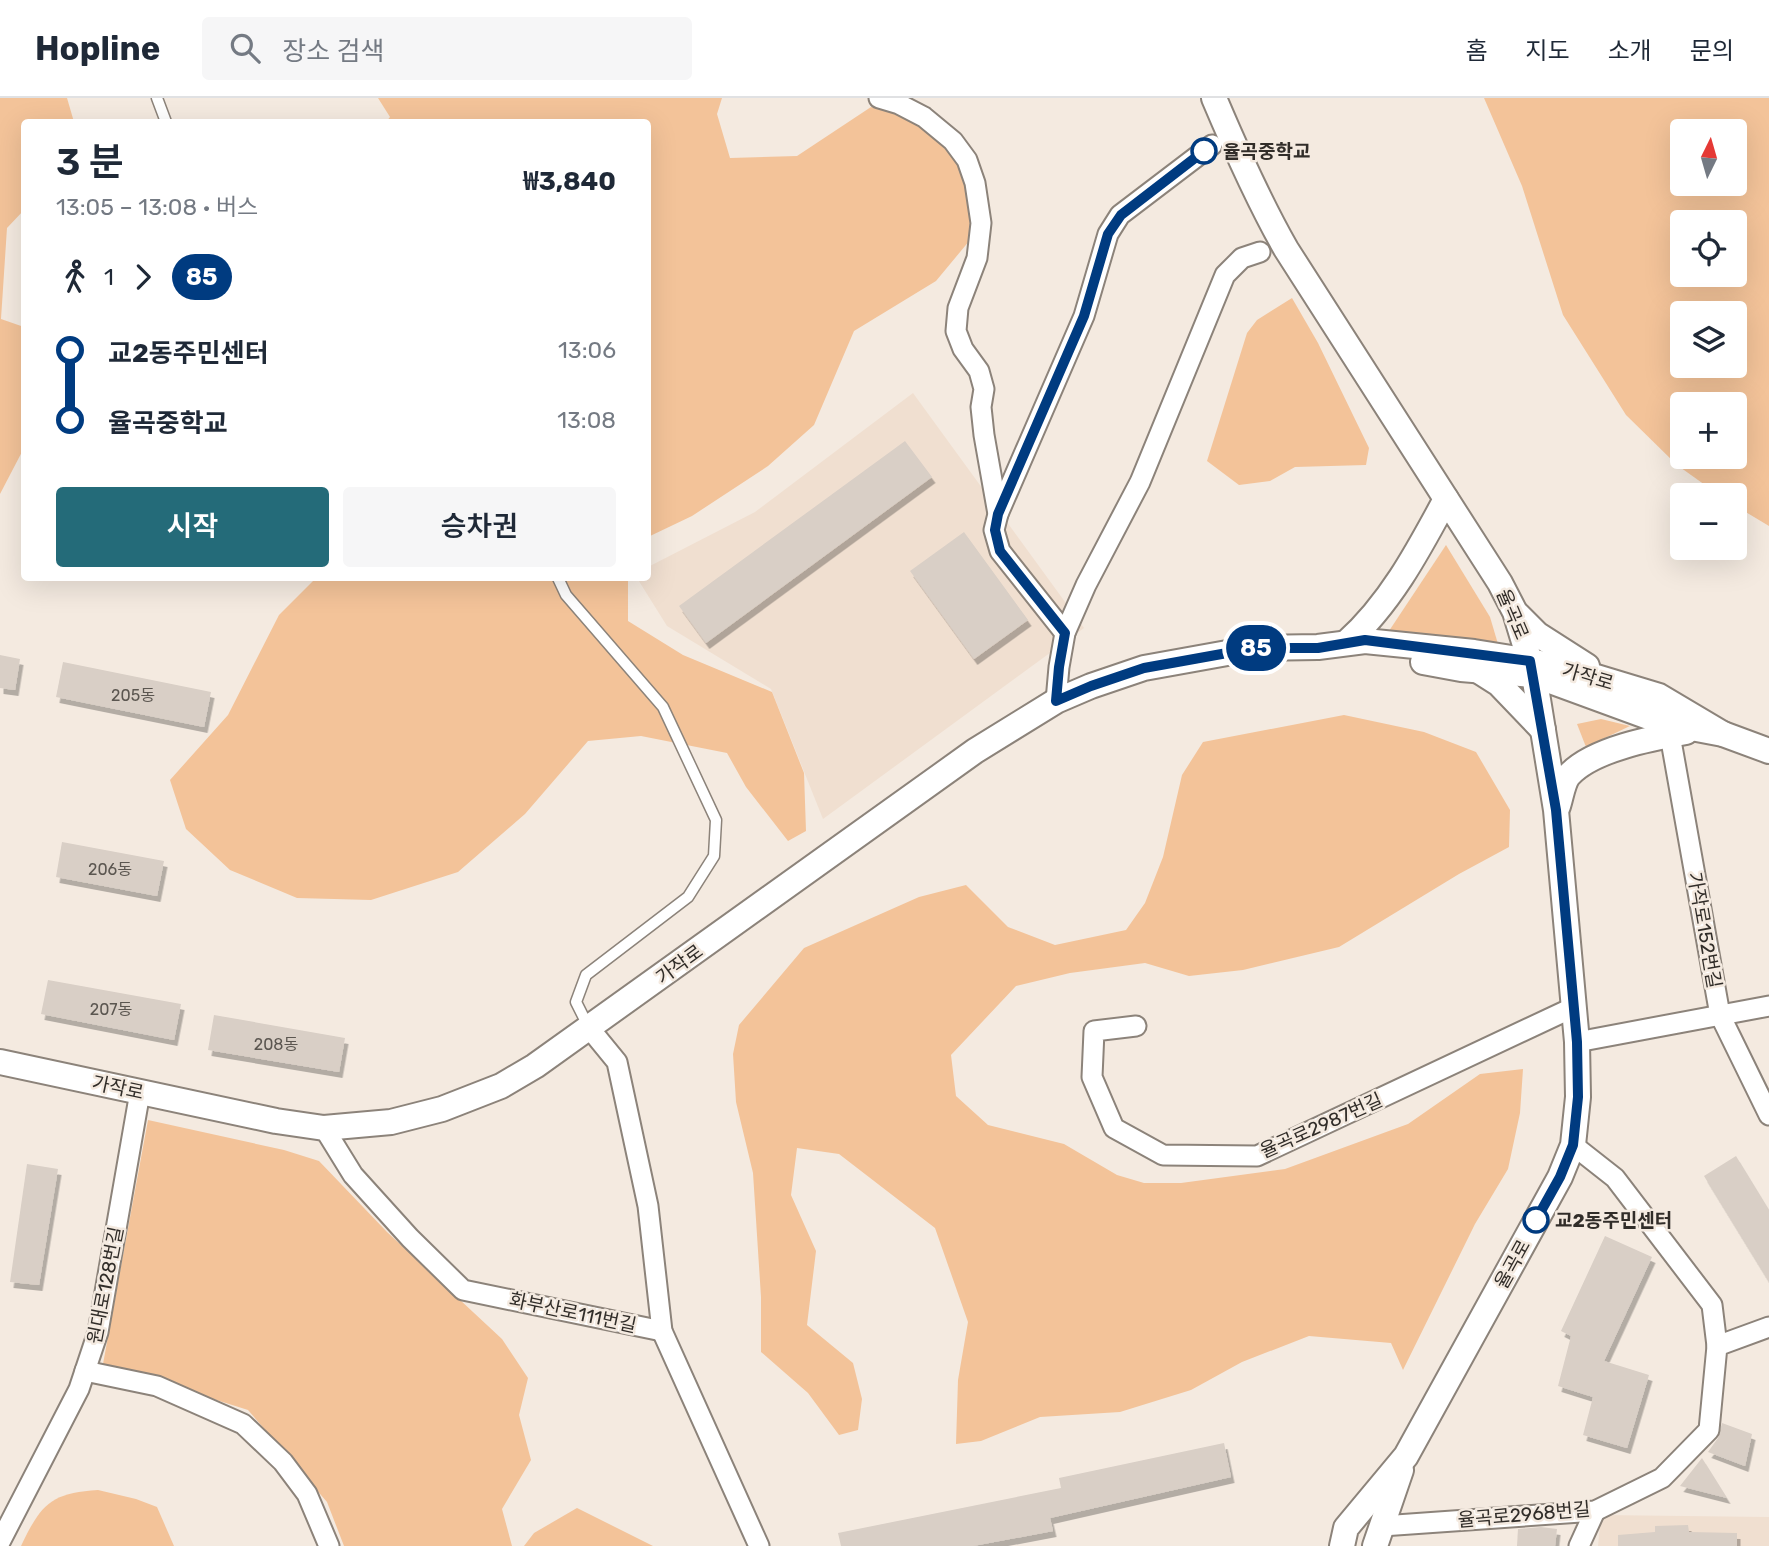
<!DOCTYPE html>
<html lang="ko">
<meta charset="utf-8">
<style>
:root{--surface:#fff;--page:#f6f6f7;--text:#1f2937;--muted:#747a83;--line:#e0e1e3;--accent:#246b79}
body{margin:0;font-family:Rubik,"Noto Sans KR",sans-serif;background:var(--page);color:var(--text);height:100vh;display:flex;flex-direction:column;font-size:26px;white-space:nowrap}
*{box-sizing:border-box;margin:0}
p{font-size:23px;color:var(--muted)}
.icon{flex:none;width:38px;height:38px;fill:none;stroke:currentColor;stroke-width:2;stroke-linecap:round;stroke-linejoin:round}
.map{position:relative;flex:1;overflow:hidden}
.sheet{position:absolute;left:21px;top:21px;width:630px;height:462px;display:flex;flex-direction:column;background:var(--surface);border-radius:7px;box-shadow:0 7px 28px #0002}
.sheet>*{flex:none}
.badge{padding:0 14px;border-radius:23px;font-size:24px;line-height:46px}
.needle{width:46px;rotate:5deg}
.controls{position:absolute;left:1670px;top:21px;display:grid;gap:14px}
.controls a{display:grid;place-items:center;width:77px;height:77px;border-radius:7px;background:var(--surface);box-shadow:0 7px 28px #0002;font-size:35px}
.map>.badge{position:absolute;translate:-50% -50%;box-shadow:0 0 0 4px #fff}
.legs{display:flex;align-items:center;gap:10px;height:77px;padding:0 35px;font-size:23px}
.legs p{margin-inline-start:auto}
.headline{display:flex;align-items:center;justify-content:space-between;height:119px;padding:0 35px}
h1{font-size:38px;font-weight:600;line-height:52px}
.button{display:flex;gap:14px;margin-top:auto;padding:14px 35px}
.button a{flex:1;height:80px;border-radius:7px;background:var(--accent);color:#fff;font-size:28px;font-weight:600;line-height:80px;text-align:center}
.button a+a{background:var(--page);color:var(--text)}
ul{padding:0 35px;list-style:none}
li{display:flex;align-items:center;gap:24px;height:70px;font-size:26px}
li i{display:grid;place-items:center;width:10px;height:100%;margin:0 9px;background:currentColor}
li i::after{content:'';width:18px;height:18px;margin:-9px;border:5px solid;border-radius:50%;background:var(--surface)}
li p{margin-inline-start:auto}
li:first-child i{background:linear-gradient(#0000 50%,currentColor 0)}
li:last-child i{background:linear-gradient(currentColor 50%,#0000 0)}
header{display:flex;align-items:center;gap:42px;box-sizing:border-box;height:98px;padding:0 35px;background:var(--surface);border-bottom:2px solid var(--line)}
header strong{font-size:33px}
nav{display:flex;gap:38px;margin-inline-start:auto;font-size:24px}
.search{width:490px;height:63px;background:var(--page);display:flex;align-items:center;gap:18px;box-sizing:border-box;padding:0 24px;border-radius:7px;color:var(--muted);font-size:26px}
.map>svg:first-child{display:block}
.built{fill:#f0dfd0}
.green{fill:#f3c399;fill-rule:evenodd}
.building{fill:#d9cfc6;filter:url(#shadow)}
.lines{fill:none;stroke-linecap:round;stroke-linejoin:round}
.service-casing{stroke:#8c837a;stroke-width:13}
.minor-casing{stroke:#8c837a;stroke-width:23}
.tertiary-casing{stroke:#8c837a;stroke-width:28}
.service{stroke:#fff;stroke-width:10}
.minor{stroke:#fff;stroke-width:19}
.tertiary{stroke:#fff;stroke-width:24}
.line-1-casing{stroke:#fff;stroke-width:16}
.line-1{stroke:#003b80;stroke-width:10}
.stop-1-dot{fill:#fff;stroke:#003b80;stroke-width:3.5}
.labels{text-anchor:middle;stroke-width:5;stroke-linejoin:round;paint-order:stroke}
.number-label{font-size:16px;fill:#5b5650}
.stop-label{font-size:19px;font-weight:bold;fill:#312d29;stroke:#f4eae0;text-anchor:start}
.street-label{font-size:19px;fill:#312d29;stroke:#f4eae0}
</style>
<header>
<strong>Hopline</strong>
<div class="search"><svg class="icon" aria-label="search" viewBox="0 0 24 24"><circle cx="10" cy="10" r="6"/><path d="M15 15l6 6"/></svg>장소 검색</div>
<nav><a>홈</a><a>지도</a><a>소개</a><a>문의</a></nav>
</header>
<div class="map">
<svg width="1769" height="1448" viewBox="0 0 1769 1448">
<defs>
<filter id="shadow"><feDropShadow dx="3.5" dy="6" stdDeviation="0" flood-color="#0004"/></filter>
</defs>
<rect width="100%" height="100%" fill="#f4eae0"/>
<g class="built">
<path d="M913,295L1084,530L823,721L771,591L667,528L637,480H648V469L755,414Z"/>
<path d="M1601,1417L1769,1419V1448H1598Z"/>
</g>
<g class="green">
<path d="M0,0H67L74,24H24V112L7,130L1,221L24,229V350L0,396Z"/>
<path d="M378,0H722L717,16L730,60L797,58L871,9L936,21L977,69L975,136L936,183L854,233L814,327L768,368L692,418L648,439V24H386L390,19Z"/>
<path d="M1484,0H1769V428L1734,407V397H1719L1677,367L1626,317L1563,217L1522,88ZM1682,33H1734V86H1682ZM1682,124H1734V177H1682ZM1682,215H1734V268H1682ZM1682,306H1734V359H1682Z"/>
<path d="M1292,200L1318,245L1369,350L1366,367L1295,369L1270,383L1239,387L1207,363L1247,235L1257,222Z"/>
<path d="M1446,447L1490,519L1498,546L1385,539Z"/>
<path d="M316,480H628V523L683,557L772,594L804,675L806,733L788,743L746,689L727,655L641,638L588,643L525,716L458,774L371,802L297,800L230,772L186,731L170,682L228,617L279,517Z"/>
<path d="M1344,617L1424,634L1476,654L1510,712L1509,749L1459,776L1339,849L1243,872L1189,878L1145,865L1070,875L1016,888L951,957L956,998L988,1027L1064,1046L1117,1077L1144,1085H1181L1285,1071L1408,1026L1480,976L1523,971L1520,1015L1508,1071L1475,1126L1403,1272L1391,1245L1309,1238L1242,1264L1191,1292L1120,1314L1040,1319L981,1343L956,1346L958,1282L968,1224L935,1130L839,1056L797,1050L791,1097L816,1153L807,1227L853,1265L862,1301L858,1332L839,1337L808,1295L761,1254V1199L753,1075L736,1004L733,956L739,927L804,850L919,799L966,787L1008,829L1055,847L1126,832L1145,805L1163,759L1182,677L1203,644Z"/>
<path d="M1601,621L1630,628L1586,649L1577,626Z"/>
<path d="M148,1022L284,1052L319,1063L387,1134L502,1241L528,1280L519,1317L531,1362L502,1411L512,1448H344L327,1404L248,1312L103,1266Z"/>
<path d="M98,1392L136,1401L157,1409L174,1448H21C41,1406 51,1395 98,1392Z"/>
<path d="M577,1410L653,1448H524L534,1435Z"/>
</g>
<g class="building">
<path d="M905,343L932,379L706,545L679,508Z"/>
<path d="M964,434L1028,522L974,561L910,473Z"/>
<path d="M0,557L20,561L15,592L0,590Z"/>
<path d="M63,564L211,594L204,629L56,599Z"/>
<path d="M62,744L164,763L157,798L56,779Z"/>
<path d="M48,882L181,906L174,942L41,916Z"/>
<path d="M214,917L345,940L339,974L208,952Z"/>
<path d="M1736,1058L1769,1112V1184L1704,1078Z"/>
<path d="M27,1066L58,1071L39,1187L10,1184Z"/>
<path d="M1605,1138L1652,1159L1604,1263L1649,1277L1627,1350L1583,1337L1593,1299L1558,1288L1571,1238L1561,1233Z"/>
<path d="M1722,1325L1752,1336L1745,1368L1708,1354L1718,1340Z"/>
<path d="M1224,1345L1231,1379L1050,1420L1053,1433L973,1448H841L838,1435L1061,1390L1059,1380Z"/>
<path d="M1702,1360L1727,1400L1680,1388Z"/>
<path d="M1688,1427L1689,1434L1737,1435V1448H1618V1437L1655,1434V1428Z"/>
<path d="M1541,1429L1557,1431L1555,1448H1517L1518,1431Z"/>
</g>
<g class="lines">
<defs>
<g id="service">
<path d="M157,0L166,24"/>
<path d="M558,480L566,497L663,609L716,722L714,758L688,799L586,877L576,904L589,930"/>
</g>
<g id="minor">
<path d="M879,0L899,6L924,19L953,43L967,62L975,85L981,125L977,160L958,210L956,233L963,251L979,273L984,291L981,309L984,337L998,416L994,432L1000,453L1065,535"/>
<path d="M998,416L1084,218L1108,136L1120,117L1212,47"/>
<path d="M1056,603L1059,569L1065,535L1086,487L1140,384L1225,177L1242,160L1260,154"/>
<path d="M1670,637L1720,917L1769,1017"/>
<path d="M1136,928L1094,933L1092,979L1114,1030L1163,1057L1257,1058L1574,909"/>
<path d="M590,931L617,964L648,1108L662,1233L759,1448"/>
<path d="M1577,944L1769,908"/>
<path d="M324,1030L353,1077L410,1140L463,1192L662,1233"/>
<path d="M1573,1047L1615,1080L1712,1207L1717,1248"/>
<path d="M85,1273L157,1288L243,1326L283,1364L307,1396L329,1448"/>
<path d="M1382,1428L1595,1413L1662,1380L1709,1332L1717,1248L1769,1229"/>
<path d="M0,1444L79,1291L98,1234L140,994"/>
<path d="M1579,1448L1595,1413"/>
</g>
<g id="tertiary">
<path d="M1214,0C1236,52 1258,102 1286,151L1500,485L1515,514L1534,577L1556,712L1577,944L1578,999L1573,1047L1560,1079L1406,1358L1346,1430L1342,1448"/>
<path d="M1518,517L1537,536L1587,568"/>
<path d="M1346,545C1390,506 1418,453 1446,401"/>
<path d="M1423,564L1461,571L1534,577L1665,625L1723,636L1769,653"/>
<path d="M1477,572L1499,586L1543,632"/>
<path d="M1558,708C1561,699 1563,684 1569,677C1593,651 1653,640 1686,634"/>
<path d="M0,964L276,1023L324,1030L391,1024L442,1011L501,988L535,968L975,653L1056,603L1091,588L1144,570L1255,550L1318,549L1365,543L1474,554L1530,563L1573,572L1659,598L1723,636"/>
<path d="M1375,1448L1401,1372"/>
</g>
</defs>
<use href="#service" class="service-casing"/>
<use href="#minor" class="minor-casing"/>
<use href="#tertiary" class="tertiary-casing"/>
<use href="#service" class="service"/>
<use href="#minor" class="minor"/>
<use href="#tertiary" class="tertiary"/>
</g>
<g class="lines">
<defs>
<path id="line-1" d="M1204,53L1121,117L1108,136L1084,218L998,416L995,432L1000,453L1065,535L1059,569L1056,603L1091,588L1144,570L1255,550H1318L1365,542L1530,563L1556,712L1577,944L1578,999L1573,1047L1560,1079L1536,1122"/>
</defs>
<use href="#line-1" class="line-1-casing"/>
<use href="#line-1" class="line-1"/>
</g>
<g class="stop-1-dot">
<circle cx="1204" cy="53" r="12"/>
<circle cx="1536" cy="1122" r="12"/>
</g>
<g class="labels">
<g class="number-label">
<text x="133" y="603">205동</text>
<text x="110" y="777">206동</text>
<text x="111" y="917">207동</text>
<text x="276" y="952">208동</text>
</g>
<g class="stop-label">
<text x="1223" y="60">율곡중학교</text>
<text x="1555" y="1129">교2동주민센터</text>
</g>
<g class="street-label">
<text transform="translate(1513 516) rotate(67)" y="7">율곡로</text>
<text transform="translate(1588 578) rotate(16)" y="7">가작로</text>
<text transform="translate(1705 832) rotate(80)" y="7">가작로152번길</text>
<text transform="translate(679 866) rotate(-36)" y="7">가작로</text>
<text transform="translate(118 989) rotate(12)" y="7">가작로</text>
<text transform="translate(1321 1027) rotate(-24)" y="7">율곡로2987번길</text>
<text transform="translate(1512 1166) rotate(-61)" y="7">율곡로</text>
<text transform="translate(105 1187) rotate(-79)" y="7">원대로128번길</text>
<text transform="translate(573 1214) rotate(12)" y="7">화부산로111번길</text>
<text transform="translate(1524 1416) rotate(-5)" y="7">율곡로2968번길</text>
</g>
</g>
</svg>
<div class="controls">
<a><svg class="needle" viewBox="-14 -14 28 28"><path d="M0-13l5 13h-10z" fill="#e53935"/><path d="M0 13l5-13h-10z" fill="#747a83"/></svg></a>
<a><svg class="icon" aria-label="locate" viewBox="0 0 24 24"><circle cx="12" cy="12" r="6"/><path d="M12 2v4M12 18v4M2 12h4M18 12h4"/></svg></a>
<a><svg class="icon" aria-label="layers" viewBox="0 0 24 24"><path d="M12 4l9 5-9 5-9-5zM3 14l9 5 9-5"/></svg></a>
<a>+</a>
<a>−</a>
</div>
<b class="badge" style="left:1256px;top:550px;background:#003b80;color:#fff">85</b>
<section class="sheet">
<div class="headline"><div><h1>3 분</h1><p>13:05 – 13:08 · 버스</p></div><b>₩3,840</b></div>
<div class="legs"><svg class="icon" aria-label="walk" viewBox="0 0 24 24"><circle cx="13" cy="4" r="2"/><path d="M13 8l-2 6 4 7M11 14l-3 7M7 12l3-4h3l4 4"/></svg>1<svg class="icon" aria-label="forward" viewBox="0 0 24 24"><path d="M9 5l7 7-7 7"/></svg><b class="badge" style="background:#003b80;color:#fff">85</b></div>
<ul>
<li><i style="color:#003b80"></i><b>교2동주민센터</b><p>13:06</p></li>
<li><i style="color:#003b80"></i><b>율곡중학교</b><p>13:08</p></li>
</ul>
<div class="button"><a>시작</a><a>승차권</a></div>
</section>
</div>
